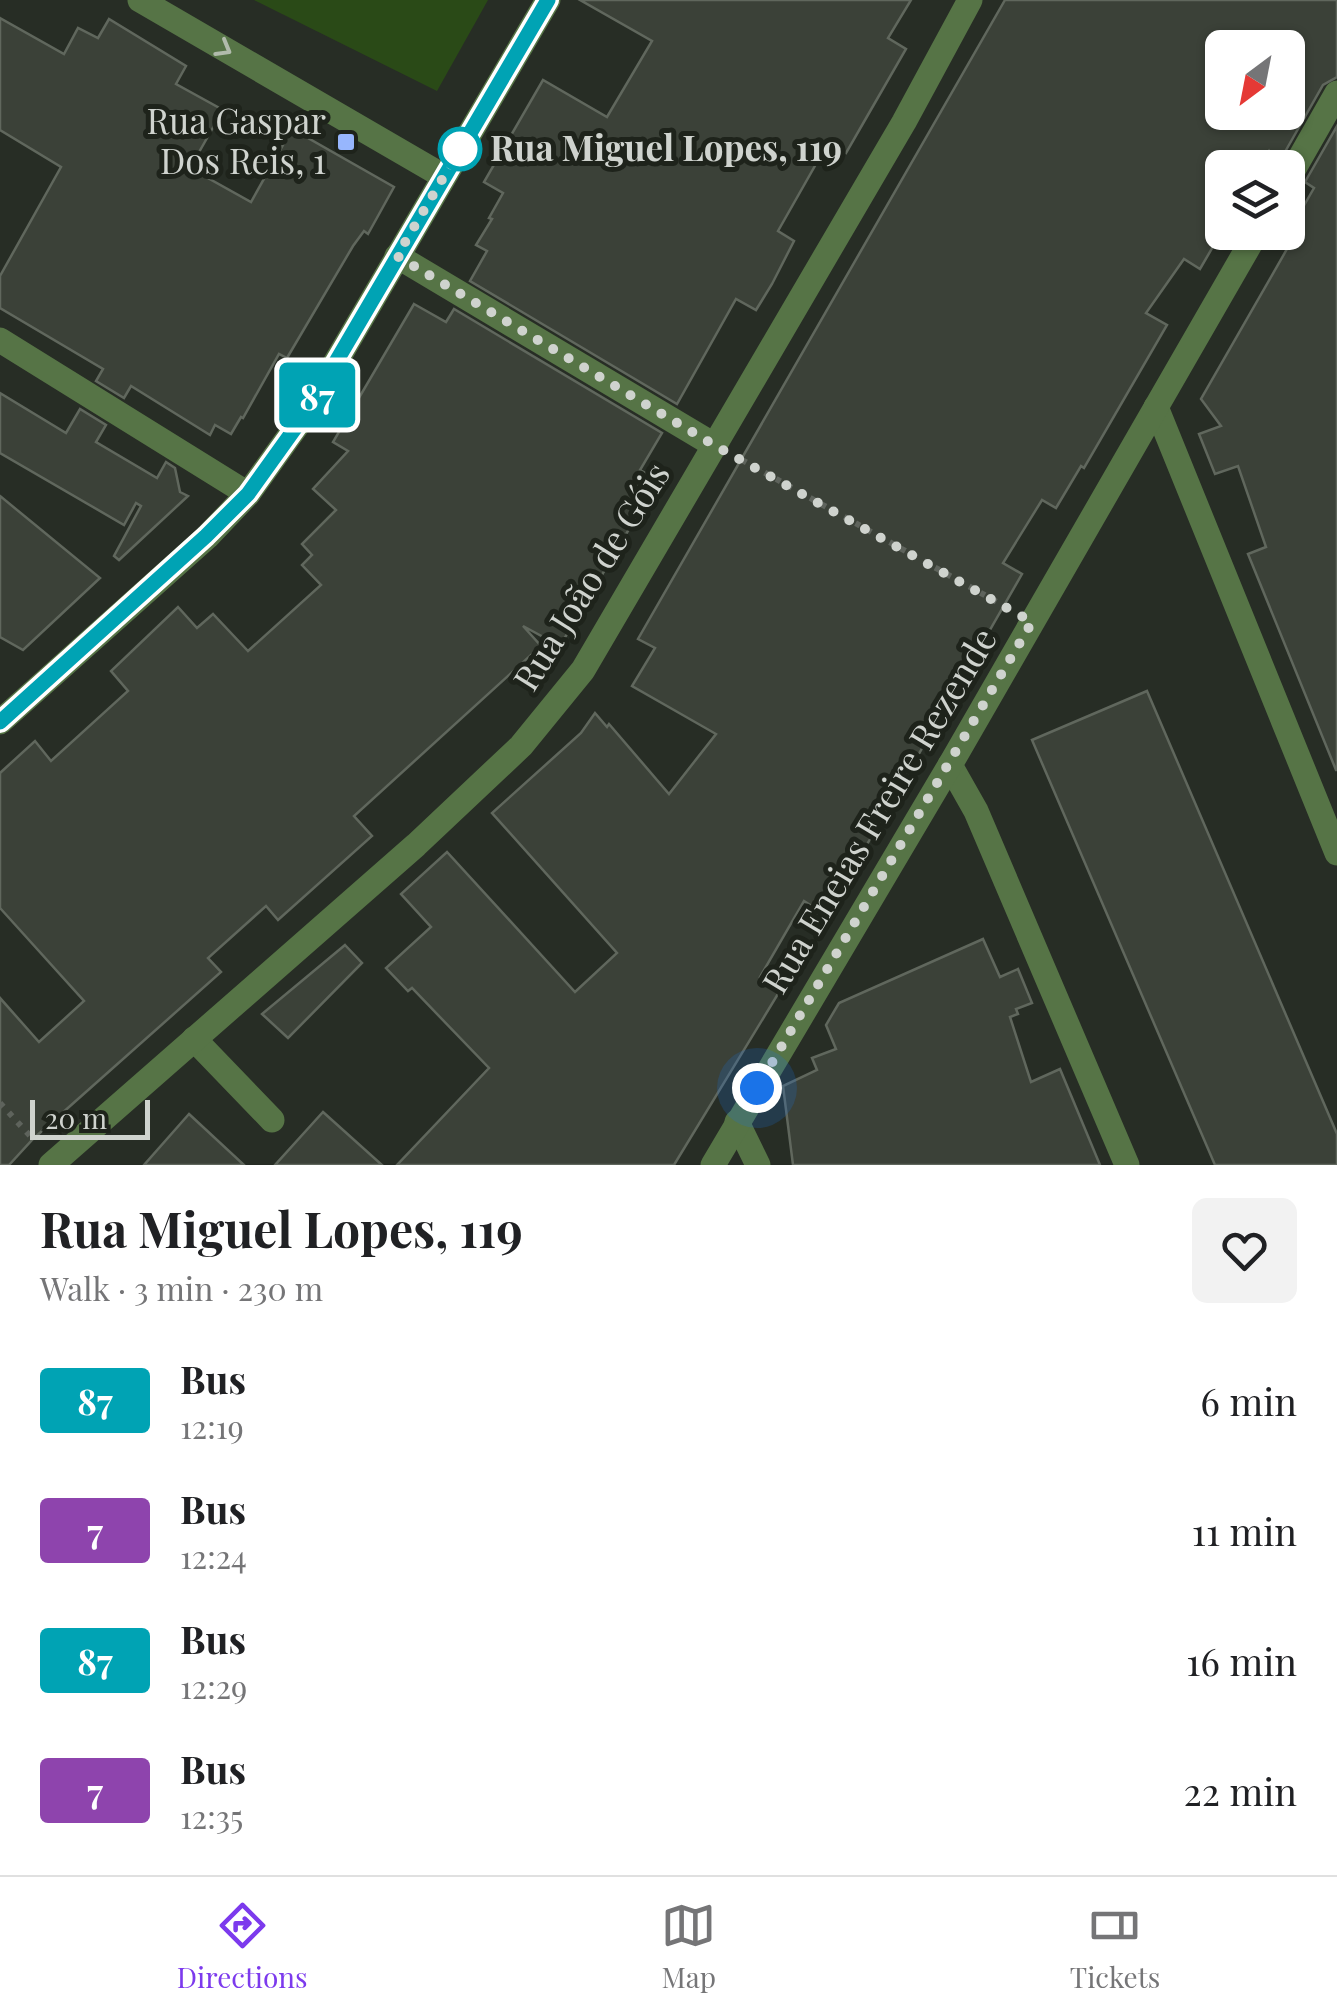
<!DOCTYPE html>
<meta charset="utf-8">
<style>
:root{--surface:#fff;--page:#f2f2f2;--text:#202124;--muted:#757577;--line:#e0e0e0;--accent:#7c3aed}
body{margin:0;font-family:"Playfair Display",serif;background:var(--page);color:var(--text);height:100vh;display:flex;flex-direction:column;font-size:38px;white-space:nowrap}
*{box-sizing:border-box;margin:0}
p{font-size:32px;color:var(--muted)}
.icon{flex:none;width:55px;height:55px;fill:none;stroke:currentColor;stroke-width:2;stroke-linecap:round;stroke-linejoin:round}
.map{position:relative;height:1165px;overflow:hidden}
.panel{display:flex;flex-direction:column;background:var(--surface);flex:1}
.panel>*{flex:none}
.badge{padding:0 20px;border-radius:8px;font-size:35px;line-height:65px}
.needle{width:65px;rotate:212deg}
.buttons{position:absolute;left:1205px;top:30px;display:grid;gap:20px}
.buttons a{display:grid;place-items:center;width:100px;height:100px;border-radius:15px;background:var(--surface);box-shadow:0 2px 8px #0004;font-size:50px}
.scale{position:absolute;left:30px;bottom:25px;width:120px;box-sizing:border-box;padding-left:10px;border:5px solid #cfd3ce;border-top:0;font-size:28px;line-height:35px;white-space:nowrap;color:#cfd3ce;-webkit-text-stroke:8px #1e231b;paint-order:stroke}
.you{position:absolute;width:50px;height:50px;margin:-25px;border:8px solid #fff;border-radius:50%;background:#1a73e8;box-shadow:0 0 0 15px #1a73e833}
.map>.badge{position:absolute;translate:-50% -50%;box-shadow:0 0 0 5px #fff}
.round{display:grid;place-items:center;flex:none;width:105px;height:105px;border-radius:15px;background:var(--page)}
.summary{display:flex;align-items:center;justify-content:space-between;height:170px;padding:0 40px}
h1{font-size:48px;font-weight:700;line-height:75px}
ul{padding:0;list-style:none}
li{display:flex;align-items:center;gap:30px;height:130px;padding:0 40px}
li div{flex:1}
li b{display:block;font-size:38px}
li em{font-style:normal}
li .badge{min-width:110px;font-weight:700;text-align:center}
.dock{display:flex;justify-content:space-around;align-items:center;height:140px;border-top:2px solid var(--line);background:var(--surface);font-size:28px;color:var(--muted)}
.dock a{display:grid;justify-items:center;gap:5px}
.dock .active{color:var(--accent)}
.map>svg:first-child{display:block}
.green{fill:#2a4a17}
.building{fill:#3b4138;stroke:#60675d;stroke-width:2.5;fill-rule:evenodd}
.lines{fill:none;stroke-linecap:round;stroke-linejoin:round}
.path{stroke:#5e635c;stroke-width:6;stroke-dasharray:5 8;stroke-linecap:butt}
.minor{stroke:#567446;stroke-width:25}
.oneway{stroke:#b1bbac}
.line-casing{stroke:#fff;stroke-width:22}
.line{stroke:#00a3b4;stroke-width:15}
.walk{stroke:#cfd3ce;stroke-width:10;stroke-dasharray:0 18}
.poi-dot{fill:#97b6fd;stroke:#1e231b;stroke-width:4}
.stop-dot{fill:#fff;stroke:#00a3b4;stroke-width:5}
.labels{text-anchor:middle;stroke-width:10;stroke-linejoin:round;paint-order:stroke}
.poi-label{font-size:35px;fill:#cfd3ce;stroke:#1e231b;text-anchor:end}
.stop-label{font-size:35px;font-weight:bold;fill:#cfd3ce;stroke:#1e231b;text-anchor:start}
.street-label{font-size:35px;fill:#cfd3ce;stroke:#1e231b}
</style>
<div class="map">
<svg width="1337" height="1165" viewBox="0 0 1337 1165">
<rect width="100%" height="100%" fill="#272d25"/>
<path class="green" d="M254,0H488L437,91Z"/>
<g class="building">
<path d="M580,0H911L888,38L906,49L865,120L846,153L828,143L778,231L794,241L772,284L756,310L736,299L677,404L470,281L487,251L476,245L492,219L489,218L503,193L484,182L543,80L607,117L652,41Z"/>
<path d="M1005,0H1337V77L1323,85L1277,166L1269,151L1259,168H1222V231L1200,269L1184,259L1146,313L1167,325L1084,468L1081,466L1056,508L1042,500L1003,563L1022,574L850,874L841,869L818,910L804,901L760,977L781,989L674,1165H397L489,1068L412,988L408,991L386,968L431,927L401,894L447,852L575,992L617,953L492,813L581,733L595,713L607,727L609,724L669,794L716,734L632,686L655,648L638,639ZM1222,48H1288V112H1222Z"/>
<path d="M0,18L64,54L78,28L98,38L109,19L186,66L176,84L223,110L190,168L251,202L292,129L394,187L368,234L364,231L353,246L287,358L279,354L243,418L241,417L231,434L215,425L210,435L131,386L124,398L96,381L103,369L0,308V276L61,167L0,130Z"/>
<path d="M1337,126V770H1336L1248,554L1266,547L1238,466L1215,474L1199,434L1221,426L1201,399L1287,249L1300,241L1294,223L1314,188L1305,182Z"/>
<path d="M414,304L446,322L454,309L662,433L640,470L658,480L560,646L523,626L541,646L354,816L372,836L278,920L266,906L208,958L221,972L33,1139L9,1165H0V998L39,1042L84,1001L0,908V773L35,741L51,761L128,691L111,671L178,607L197,628L213,614L248,651L321,585L302,565L312,555L302,544L336,510L313,489L348,451L333,442Z"/>
<path d="M0,393L66,433L80,409L106,425L96,442L157,478L166,462L175,468L180,492L188,496L119,560L114,556L141,506L136,503L124,525L0,453Z"/>
<path d="M0,496L100,578L23,650L0,637Z"/>
<path d="M1147,691L1337,1134V1165H1215L1032,740Z"/>
<path d="M983,939L1000,977L1018,969L1032,1003L1016,1009L1018,1014L1010,1017L1031,1082L1060,1069L1100,1165H793L783,1086L817,1070L812,1058L836,1049L826,1025L839,1003Z"/>
<path d="M345,945L362,963L288,1038L262,1014Z"/>
<path d="M323,1112L382,1165H275Z"/>
<path d="M189,1114L244,1165H144Z"/>
</g>
<g class="lines">
<g class="path">
<path d="M742,460L1006,607"/>
<path d="M0,1103L33,1139"/>
</g>
<g class="minor">
<path d="M140,0L443,176"/>
<path d="M1288,179L1337,93"/>
<path d="M397,256L714,445"/>
<path d="M0,340L248,494"/>
<path d="M1156,407L1337,853"/>
<path d="M0,722L207,537L248,494L306,413L548,0"/>
<path d="M950,765L976,811L1127,1165"/>
<path d="M194,1039L272,1120"/>
<path d="M737,1122L758,1165"/>
<path d="M51,1165L416,845L521,746L583,670L904,122L970,0"/>
<path d="M713,1165L950,765L1257,232"/>
</g>
</g>
<defs><path id="oneway-chevron" d="M-2-3.5L2.5 0L-2 3.5" fill="none" stroke-width="1.6" stroke-linecap="round" stroke-linejoin="round" transform="scale(2.5)"/></defs>
<use class="oneway" href="#oneway-chevron" transform="translate(224 49) rotate(30)"/>
<g class="lines">
<defs>
<path id="line" d="M0,722L206,536L248,494L306,413L548,0"/>
</defs>
<use href="#line" class="line-casing"/>
<use href="#line" class="line"/>
<path class="walk" d="M460,149L397,256L714,445L1032,622L757,1088"/>
</g>
<rect class="poi-dot" x="336" y="132" width="20" height="20" rx="5"/>
<circle class="stop-dot" cx="460" cy="149" r="20"/>
<g class="labels">
<g class="poi-label">
<text x="326" y="134">Rua Gaspar<tspan x="326" dy="40">Dos Reis, 1</tspan></text>
</g>
<g class="stop-label">
<text x="490" y="161">Rua Miguel Lopes, 119</text>
</g>
<g class="street-label">
<text transform="translate(592 577) rotate(-58)" y="12">Rua João de Góis</text>
<text transform="translate(880 811) rotate(-59)" y="12">Rua Eneias Freire Rezende</text>
</g>
</g>
</svg>
<div class="buttons">
<a><svg class="needle" viewBox="-14 -14 28 28"><path d="M0-13l5 13h-10z" fill="#e53935"/><path d="M0 13l5-13h-10z" fill="#757577"/></svg></a>
<a><svg class="icon" aria-label="layers" viewBox="0 0 24 24"><path d="M12 4l9 5-9 5-9-5zM3 14l9 5 9-5"/></svg></a>
</div>
<div class="scale">20 m</div>
<div class="you" style="left:757px;top:1088px"></div>
<b class="badge" style="left:317px;top:395px;background:#00a3b4;color:#fff">87</b>
</div>
<section class="panel">
<div class="summary"><div><h1>Rua Miguel Lopes, 119</h1><p>Walk · 3 min · 230 m</p></div><a class="round"><svg class="icon" aria-label="heart" viewBox="0 0 24 24"><path d="M12 20l-8-8c-3-5 5-10 8-4 3-6 11-1 8 4z"/></svg></a></div>
<ul>
<li><span class="badge" style="background:#00a3b4;color:#fff">87</span><div><b>Bus</b><p>12:19</p></div><em>6 min</em></li>
<li><span class="badge" style="background:#8e44ad;color:#fff">7</span><div><b>Bus</b><p>12:24</p></div><em>11 min</em></li>
<li><span class="badge" style="background:#00a3b4;color:#fff">87</span><div><b>Bus</b><p>12:29</p></div><em>16 min</em></li>
<li><span class="badge" style="background:#8e44ad;color:#fff">7</span><div><b>Bus</b><p>12:35</p></div><em>22 min</em></li>
</ul>
</section>
<nav class="dock">
<a class="active"><svg class="icon" aria-label="directions" viewBox="0 0 24 24"><path d="M12 3l9 9-9 9-9-9zM9 14v-3h6M13 9l2 2-2 2"/></svg>Directions</a>
<a><svg class="icon" aria-label="map" viewBox="0 0 24 24"><path d="M3 6l6-2 6 2 6-2v14l-6 2-6-2-6 2zM9 4v14M15 6v14"/></svg>Map</a>
<a><svg class="icon" aria-label="tickets" viewBox="0 0 24 24"><path d="M3 7h18v10H3zM15 7v10"/></svg>Tickets</a>
</nav>
